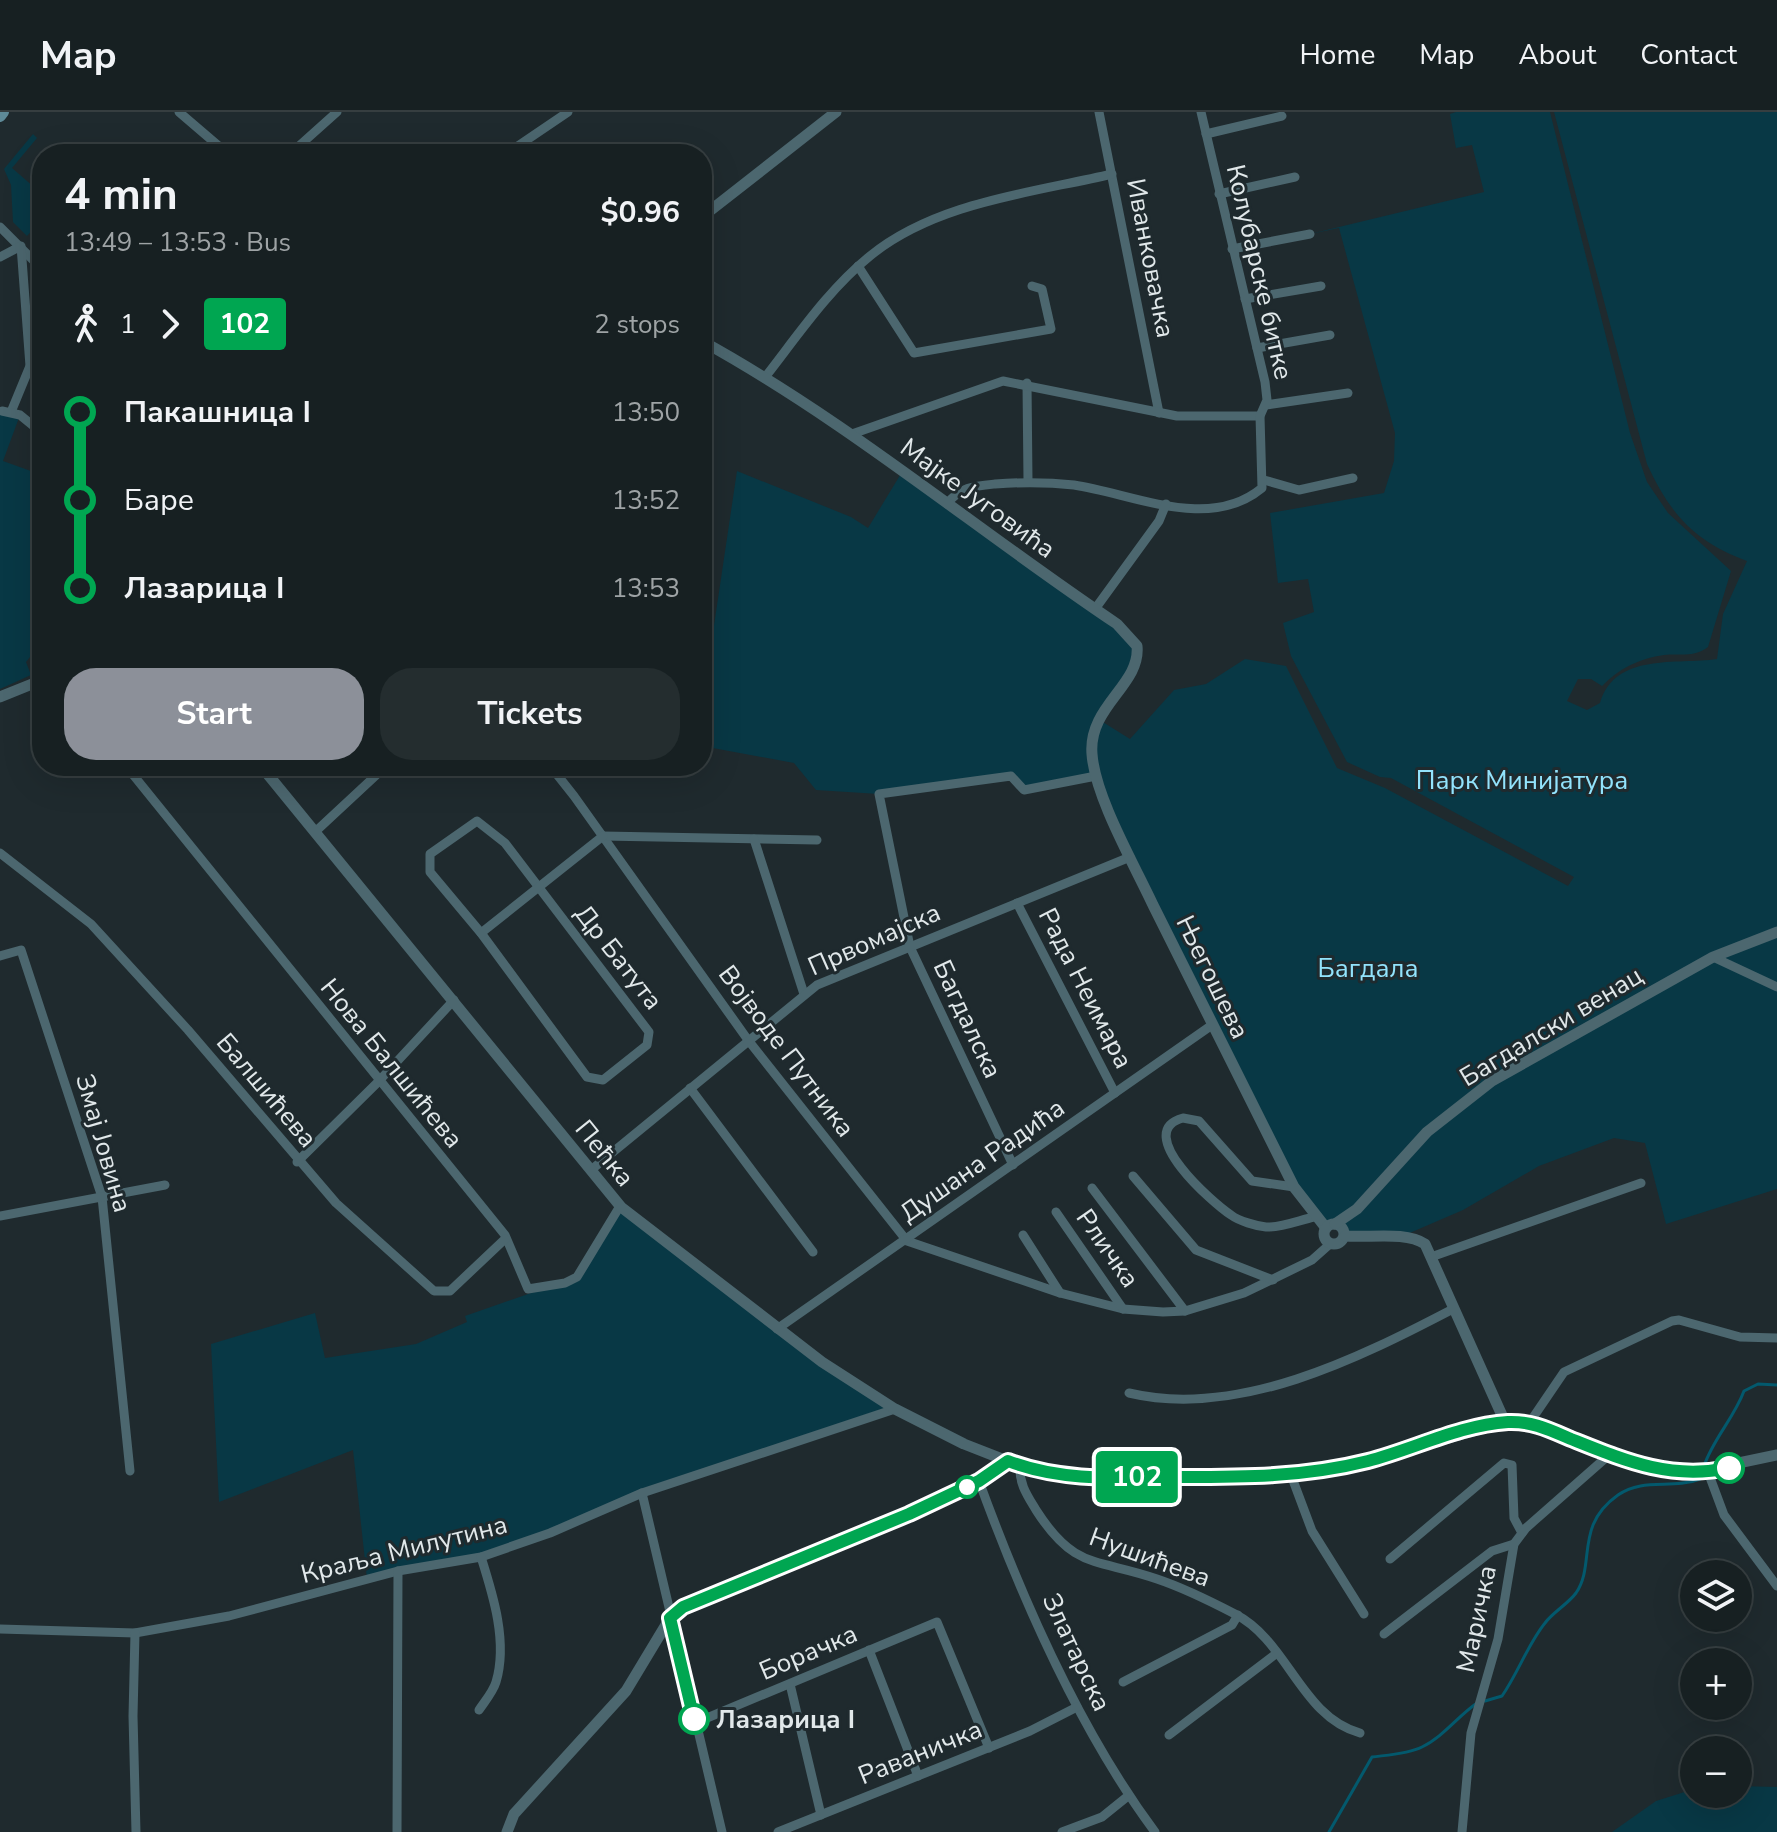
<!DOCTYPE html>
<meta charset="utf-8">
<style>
:root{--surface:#172022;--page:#242d2f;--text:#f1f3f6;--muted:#9ea3a5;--line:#363e40;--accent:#8c9099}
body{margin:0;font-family:"Nunito Sans",sans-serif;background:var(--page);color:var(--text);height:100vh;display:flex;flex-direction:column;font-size:30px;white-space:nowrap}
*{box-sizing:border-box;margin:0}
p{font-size:26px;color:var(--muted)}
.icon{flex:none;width:44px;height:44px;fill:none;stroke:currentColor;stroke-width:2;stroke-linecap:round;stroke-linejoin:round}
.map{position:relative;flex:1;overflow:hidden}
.panel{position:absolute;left:32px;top:32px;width:680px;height:632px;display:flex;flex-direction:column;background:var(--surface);border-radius:32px;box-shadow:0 8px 32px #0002,0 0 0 2px var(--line)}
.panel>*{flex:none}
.badge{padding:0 16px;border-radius:6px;font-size:28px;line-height:52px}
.fabs{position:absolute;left:1680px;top:1448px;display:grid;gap:16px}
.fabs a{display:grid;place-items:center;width:72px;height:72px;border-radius:50%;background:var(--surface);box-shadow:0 8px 32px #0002,0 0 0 2px var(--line);font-size:40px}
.map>.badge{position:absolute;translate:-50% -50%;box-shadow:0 0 0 4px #fff}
.legs{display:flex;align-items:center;gap:12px;height:88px;padding:0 32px;font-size:26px}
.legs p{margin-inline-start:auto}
.headline{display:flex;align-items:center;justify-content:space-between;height:136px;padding:0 32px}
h1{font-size:44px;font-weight:700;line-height:60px}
.button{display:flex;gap:16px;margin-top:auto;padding:16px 32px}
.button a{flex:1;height:92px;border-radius:32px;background:var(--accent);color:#fff;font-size:32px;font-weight:700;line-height:92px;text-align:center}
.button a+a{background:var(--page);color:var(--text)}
ul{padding:0 32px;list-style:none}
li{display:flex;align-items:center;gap:28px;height:88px;font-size:30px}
li i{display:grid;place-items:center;width:12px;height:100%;margin:0 10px;background:currentColor}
li i::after{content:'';width:20px;height:20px;margin:-10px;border:6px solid;border-radius:50%;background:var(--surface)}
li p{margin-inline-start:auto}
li:first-child i{background:linear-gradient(#0000 50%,currentColor 0)}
li:last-child i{background:linear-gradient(currentColor 50%,#0000 0)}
header{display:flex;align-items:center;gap:48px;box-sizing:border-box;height:112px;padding:0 40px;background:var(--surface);border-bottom:2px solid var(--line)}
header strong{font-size:38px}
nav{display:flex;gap:44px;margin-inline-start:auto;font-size:28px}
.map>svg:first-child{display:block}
.green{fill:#083845}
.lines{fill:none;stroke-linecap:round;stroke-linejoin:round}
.stream{stroke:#03596d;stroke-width:3}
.minor{stroke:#4c676f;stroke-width:9}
.tertiary{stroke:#4c676f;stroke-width:11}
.secondary{stroke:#5e8a98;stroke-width:12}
.line-1-casing{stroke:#fff;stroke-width:18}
.line-1{stroke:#00a651;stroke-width:12}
.stop-1-dot{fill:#fff;stroke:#00a651;stroke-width:4}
.labels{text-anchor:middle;stroke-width:6;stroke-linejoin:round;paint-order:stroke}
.street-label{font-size:26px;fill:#e1e8ea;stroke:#1f2a2e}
.park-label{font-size:26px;fill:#92e3fc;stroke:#1f2a2e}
.stop-label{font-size:26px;font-weight:bold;fill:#e1e8ea;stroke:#1f2a2e;text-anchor:start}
</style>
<header>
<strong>Map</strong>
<nav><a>Home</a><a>Map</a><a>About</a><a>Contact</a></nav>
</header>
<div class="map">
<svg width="1777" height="1720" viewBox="0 0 1777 1720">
<rect width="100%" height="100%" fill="#1f2a2e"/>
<g class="green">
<path d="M1456,0H1550L1630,321L1647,370L1668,401L1731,459L1708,535C1694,546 1680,541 1664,543C1640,546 1618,557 1602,574L1591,567H1578L1567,589L1587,598L1600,591C1615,540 1677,553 1717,547L1723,502L1747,449C1695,430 1670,402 1647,352L1554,0H1777V1077L1666,1112L1645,1031L1614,1026L1539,1054L1463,1098L1405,1123L1345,1120L1338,1113L1329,1114L1294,1075L1096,665L1024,678L1011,665L879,682L816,678L794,651L702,634V527H712L737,359L851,405L868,416L902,360L1117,512L1139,545L1098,607L1130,627L1174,578L1206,572L1245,547L1286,554L1337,656L1385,676L1568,774L1574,765L1391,666L1380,665L1347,650L1291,544L1283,511L1314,500L1308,467L1278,471L1270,401L1384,381L1394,349L1395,321L1339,116L1310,122L1484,80L1472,33L1456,36L1450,2Z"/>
<path d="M33,22L37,26L12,56L42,82V107L27,124L13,110L11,73L4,57Z"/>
<path d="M0,298L20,303L3,349L42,363V506L35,520L37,536L26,550L31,563L0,577Z"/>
<path d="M621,1095L667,1133L895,1297L642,1381L481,1445L367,1467L353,1338L219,1390L211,1232L315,1201L325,1246L416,1232L467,1210L465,1204L583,1163Z"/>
<path d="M1738,1674L1777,1675V1720H1612L1656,1689L1694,1677V1682H1738Z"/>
</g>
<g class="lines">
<g class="stream">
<path d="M1704,1354C1713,1327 1734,1306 1744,1279L1758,1272L1777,1273"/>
<path d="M1485,1589L1502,1584C1518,1561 1528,1532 1545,1511C1553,1500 1568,1492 1576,1481C1596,1452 1574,1414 1618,1383C1644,1365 1672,1378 1700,1367L1702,1361"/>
<path d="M1329,1720L1372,1645C1387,1643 1408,1642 1422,1635C1443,1625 1458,1604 1477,1591"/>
</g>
<g class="minor">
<path d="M179,0L228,42"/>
<path d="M1099,0L1159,301"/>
<path d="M1206,22L1282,4"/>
<path d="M290,42L337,0"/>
<path d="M506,42L568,0"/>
<path d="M1219,82L1295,65"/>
<path d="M0,115L42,157"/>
<path d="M1232,137L1310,122"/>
<path d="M0,145L21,134L30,254L11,300"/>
<path d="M858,154L914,241L1051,217L1042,177L1032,174"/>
<path d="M1245,187L1321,174"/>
<path d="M1257,236L1330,223"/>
<path d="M30,254L42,249"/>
<path d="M766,264C798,223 829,177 870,144C936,90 1032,81 1112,62"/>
<path d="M1027,271L1028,369"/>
<path d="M1266,293L1348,281"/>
<path d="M2,299L20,303L42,321"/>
<path d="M852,322L1003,269L1177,304H1260"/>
<path d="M1264,368L1299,378L1353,366"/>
<path d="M947,392C960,375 974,374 995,372C1022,370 1047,370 1074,373C1134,382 1209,420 1262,376L1260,304L1267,288L1265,270L1201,0"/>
<path d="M1095,497L1159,409L1166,392"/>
<path d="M126,654L505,1123L528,1177L565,1171L577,1165L620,1094"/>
<path d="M533,654L555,660L574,684L748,928L907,1129L1060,1181L1123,1197L1163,1200L1185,1199L1244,1181L1312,1148L1330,1132"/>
<path d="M477,709L505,731L649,920L647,933L603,968L587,965L481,821L430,760V742Z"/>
<path d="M315,720L386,654"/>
<path d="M603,724L817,728"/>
<path d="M754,727L804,882"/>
<path d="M0,741L91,812L188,918L336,1091L434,1179H450L505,1127"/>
<path d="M1017,791L1115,981"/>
<path d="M481,821L603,724"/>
<path d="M0,844L21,838L102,1085L130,1359"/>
<path d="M1713,845L1777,875"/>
<path d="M690,976L813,1140"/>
<path d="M297,1050L378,970L454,888"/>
<path d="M1013,1053L910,835L879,682L1011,664L1024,678L1096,664"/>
<path d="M591,1058L817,873L1130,745"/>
<path d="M1133,1064L1196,1138L1273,1168"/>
<path d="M1294,1075L1252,1069L1199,1009L1183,1006C1131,1020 1214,1092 1231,1103C1239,1109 1256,1114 1266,1115C1280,1116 1300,1108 1314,1105"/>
<path d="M1092,1076L1185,1199"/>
<path d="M1056,1100L1123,1197"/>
<path d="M0,1104L165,1073"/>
<path d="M1023,1123L1060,1181"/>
<path d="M1431,1145L1641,1071"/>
<path d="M777,1217L1212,913"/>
<path d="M1129,1281C1238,1307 1359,1246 1453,1197"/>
<path d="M1530,1310L1564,1260L1672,1209L1679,1208L1740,1225L1777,1226"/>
<path d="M1020,1354C1019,1372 1027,1383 1036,1398C1075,1459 1097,1446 1157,1467C1184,1476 1210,1489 1235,1502C1288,1529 1301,1605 1360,1621"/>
<path d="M1708,1360L1724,1403L1777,1474"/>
<path d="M1291,1363L1312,1419L1364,1502"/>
<path d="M979,1369C1022,1487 1080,1619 1155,1720"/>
<path d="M642,1381L722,1720"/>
<path d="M1390,1447L1504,1351L1512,1353L1514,1406L1522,1421"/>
<path d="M0,1517L135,1521L229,1504L398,1459L481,1445L550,1421L642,1381L895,1297"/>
<path d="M135,1521L133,1604L136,1720"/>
<path d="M1384,1522L1492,1439L1514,1432"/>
<path d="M869,1538L918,1664"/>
<path d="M1123,1570L1232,1513L1238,1503"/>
<path d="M790,1572L821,1703"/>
<path d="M479,1598C485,1589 493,1580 496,1570C508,1530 493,1483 481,1445"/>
<path d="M695,1611L937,1510L989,1636"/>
<path d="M1169,1623L1277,1541"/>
<path d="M397,1720L398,1459"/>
<path d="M778,1720L1030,1619L1077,1595"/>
<path d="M1062,1720L1102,1705L1128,1684"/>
<path d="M1462,1720L1471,1621L1498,1527L1514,1432L1526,1416L1609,1343"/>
</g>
<g class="tertiary">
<path d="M702,105L836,0"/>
<path d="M702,229C849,310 978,419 1117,512L1137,534C1141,573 1088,594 1092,642C1095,685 1134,752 1153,793C1200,887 1247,981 1294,1075L1326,1116"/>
<path d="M0,585L42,568"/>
<path d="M261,654L621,1095L822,1250L895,1297L964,1332L1020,1354L1080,1365L1296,1363L1367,1349L1505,1310H1530L1609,1343L1686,1362L1777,1343"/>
<circle cx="1334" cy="1122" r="10"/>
<path d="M1335,1112L1357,1097L1427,1020L1492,969L1713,845L1777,820"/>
<path d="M1345,1124C1369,1126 1406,1119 1425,1132L1505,1310"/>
<path d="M507,1720L514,1702L626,1579L670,1506L683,1495L909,1402L979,1369L1008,1349"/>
</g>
<path class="secondary" d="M0,4L3,0"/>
</g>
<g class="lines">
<defs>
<path id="line-1" d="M694,1607L670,1506L683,1495L909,1402L979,1369L1008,1349C1060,1369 1114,1366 1169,1365C1237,1365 1301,1366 1368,1349C1414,1337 1460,1313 1508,1310C1532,1309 1550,1318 1571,1327C1626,1349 1670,1368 1729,1356"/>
</defs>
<use href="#line-1" class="line-1-casing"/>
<use href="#line-1" class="line-1"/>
</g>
<g class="stop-1-dot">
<circle cx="1729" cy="1356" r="14"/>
<circle cx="967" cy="1375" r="10"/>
<circle cx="694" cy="1607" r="14"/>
</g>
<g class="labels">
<g class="street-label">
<text transform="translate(1151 146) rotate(79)" y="9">Иванковачка</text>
<text transform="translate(1260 160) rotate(77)" y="9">Колубарске битке</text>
<text transform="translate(978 386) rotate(36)" y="9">Мајке Југовића</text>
<text transform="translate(874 827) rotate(-24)" y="9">Првомајска</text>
<text transform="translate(619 845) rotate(52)" y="9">Др Батута</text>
<text transform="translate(1213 865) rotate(64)" y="9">Његошева</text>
<text transform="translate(1086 876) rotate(63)" y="9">Рада Неимара</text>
<text transform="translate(968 907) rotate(65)" y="9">Багдалска</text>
<text transform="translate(1551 914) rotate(-31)" y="9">Багдалски венац</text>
<text transform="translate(787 939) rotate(53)" y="9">Војводе Путника</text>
<text transform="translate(392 951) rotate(51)" y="9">Нова Балшићева</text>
<text transform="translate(267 978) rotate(50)" y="9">Балшићева</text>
<text transform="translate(104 1031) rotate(74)" y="9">Змај Јовина</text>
<text transform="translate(605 1041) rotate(51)" y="9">Пећка</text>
<text transform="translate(982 1048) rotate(-35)" y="9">Душана Радића</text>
<text transform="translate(1108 1136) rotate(55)" y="9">Рличка</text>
<text transform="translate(404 1437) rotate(-14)" y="9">Краља Милутина</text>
<text transform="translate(1150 1445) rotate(20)" y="9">Нушићева</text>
<text transform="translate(1476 1507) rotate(-78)" y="9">Маричка</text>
<text transform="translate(808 1540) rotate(-23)" y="9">Борачка</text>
<text transform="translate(1077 1540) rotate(65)" y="9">Златарска</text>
<text transform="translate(920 1640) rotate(-22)" y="9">Раваничка</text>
</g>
<g class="park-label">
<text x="1522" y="677">Парк Минијатура</text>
<text x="1368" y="865">Багдала</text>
</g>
<g class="stop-label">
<text x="716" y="1616">Лазарица I</text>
</g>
</g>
</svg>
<div class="fabs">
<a><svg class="icon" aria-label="layers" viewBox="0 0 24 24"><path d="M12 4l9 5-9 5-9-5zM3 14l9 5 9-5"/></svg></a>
<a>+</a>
<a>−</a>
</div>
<b class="badge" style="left:1137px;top:1365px;background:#00a651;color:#fff">102</b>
<section class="panel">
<div class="headline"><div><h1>4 min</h1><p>13:49 – 13:53 · Bus</p></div><b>$0.96</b></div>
<div class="legs"><svg class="icon" aria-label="walk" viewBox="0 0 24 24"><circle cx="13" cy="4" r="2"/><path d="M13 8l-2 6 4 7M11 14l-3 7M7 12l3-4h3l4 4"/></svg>1<svg class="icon" aria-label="forward" viewBox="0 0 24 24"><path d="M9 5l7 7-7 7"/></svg><b class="badge" style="background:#00a651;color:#fff">102</b><p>2 stops</p></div>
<ul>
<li><i style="color:#00a651"></i><b>Пакашница I</b><p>13:50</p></li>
<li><i style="color:#00a651"></i><span>Баре</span><p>13:52</p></li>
<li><i style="color:#00a651"></i><b>Лазарица I</b><p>13:53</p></li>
</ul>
<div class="button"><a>Start</a><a>Tickets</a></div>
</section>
</div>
